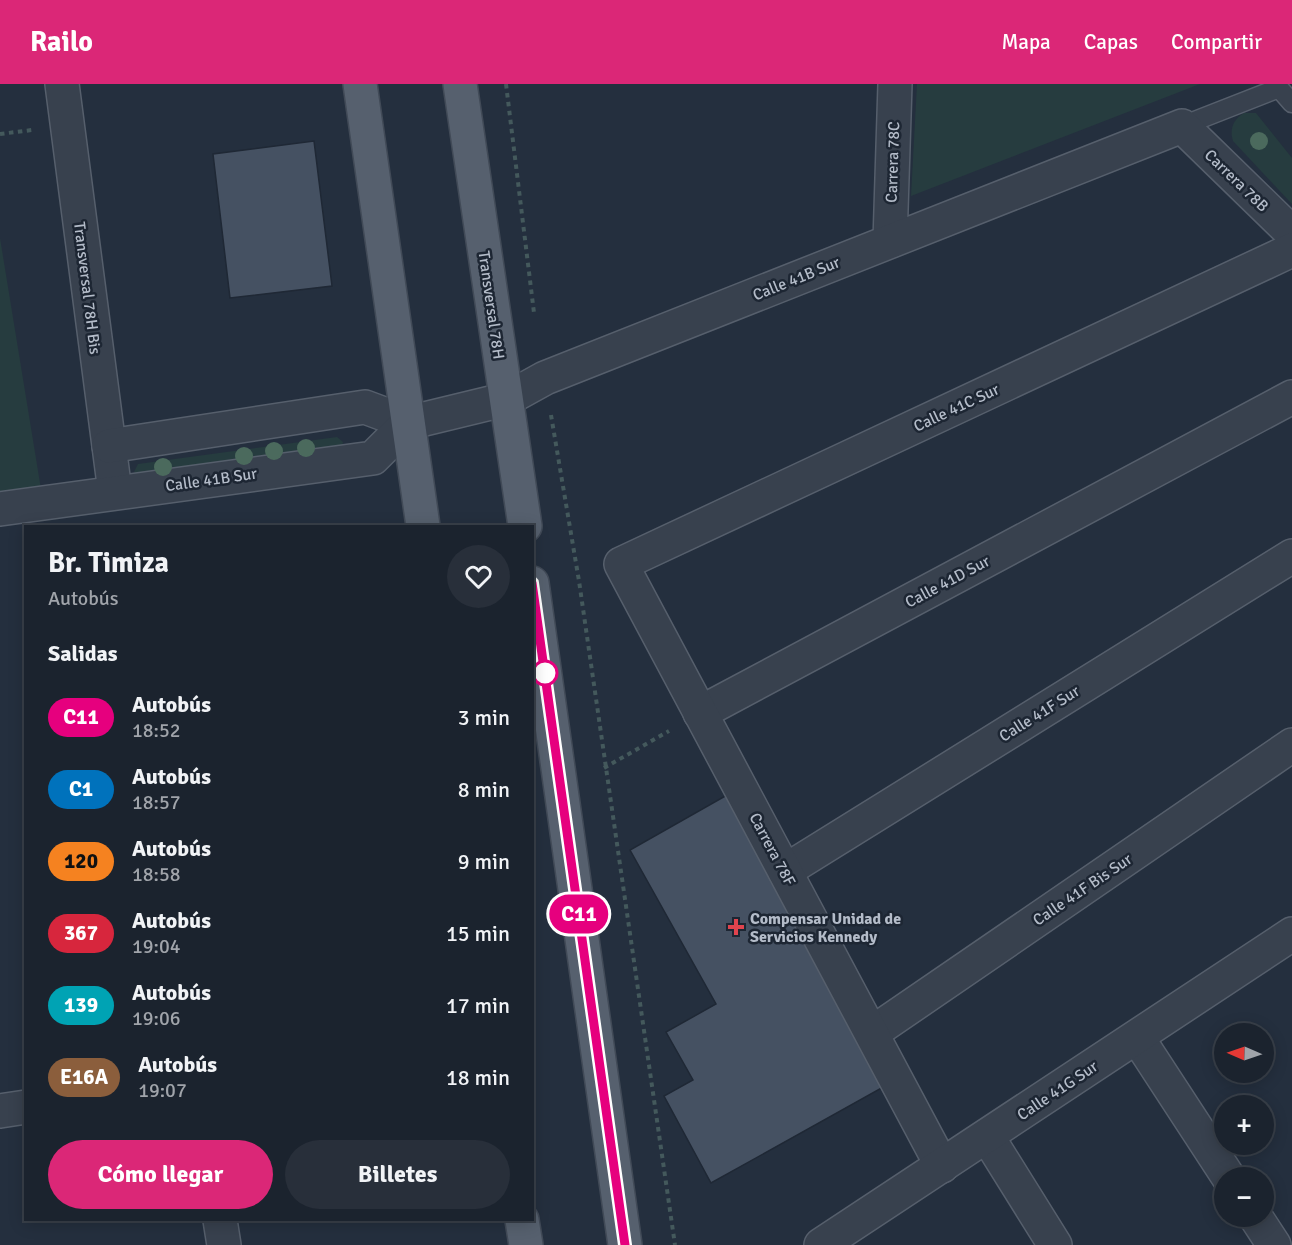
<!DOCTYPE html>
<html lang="es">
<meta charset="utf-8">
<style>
:root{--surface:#1b232e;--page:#282f3a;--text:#f1f3f6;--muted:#a0a4aa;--line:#39404a;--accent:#db2777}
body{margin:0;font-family:Signika,sans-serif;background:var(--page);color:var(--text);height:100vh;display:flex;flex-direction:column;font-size:22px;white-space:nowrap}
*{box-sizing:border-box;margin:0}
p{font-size:20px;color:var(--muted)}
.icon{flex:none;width:33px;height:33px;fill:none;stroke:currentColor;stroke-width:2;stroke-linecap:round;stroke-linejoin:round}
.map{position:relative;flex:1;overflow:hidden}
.side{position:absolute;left:24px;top:441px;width:510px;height:696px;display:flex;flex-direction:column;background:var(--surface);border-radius:0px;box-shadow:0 3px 15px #0003,0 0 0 2px var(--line)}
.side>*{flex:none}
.badge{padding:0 12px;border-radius:20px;font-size:21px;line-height:39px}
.needle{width:39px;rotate:272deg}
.buttons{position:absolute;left:1214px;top:939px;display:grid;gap:12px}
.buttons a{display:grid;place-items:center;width:60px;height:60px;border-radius:50%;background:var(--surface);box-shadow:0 3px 15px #0003,0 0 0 2px var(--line);font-size:30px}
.map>.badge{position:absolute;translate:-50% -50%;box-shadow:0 0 0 3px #fff}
h2{padding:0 24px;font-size:22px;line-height:54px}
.round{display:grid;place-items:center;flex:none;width:63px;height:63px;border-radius:32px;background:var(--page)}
.summary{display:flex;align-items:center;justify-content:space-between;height:102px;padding:0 24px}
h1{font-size:28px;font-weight:700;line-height:45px}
.button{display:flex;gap:12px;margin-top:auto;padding:12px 24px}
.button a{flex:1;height:69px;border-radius:36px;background:var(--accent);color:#fff;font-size:24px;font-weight:700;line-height:69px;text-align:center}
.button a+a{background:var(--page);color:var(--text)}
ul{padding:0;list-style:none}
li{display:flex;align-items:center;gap:18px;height:72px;padding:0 24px}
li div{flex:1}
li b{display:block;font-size:22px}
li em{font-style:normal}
li .badge{min-width:66px;font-weight:700;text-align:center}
header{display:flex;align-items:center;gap:36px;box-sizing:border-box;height:84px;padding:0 30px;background:var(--accent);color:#fff}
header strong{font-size:28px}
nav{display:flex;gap:33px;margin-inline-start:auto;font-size:21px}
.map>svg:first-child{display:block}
.green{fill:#263c3f}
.building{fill:#455162;stroke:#1f2835;stroke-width:1.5}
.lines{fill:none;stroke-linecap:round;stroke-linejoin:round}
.service-casing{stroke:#565f6c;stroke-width:21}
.minor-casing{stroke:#565f6c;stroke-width:36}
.primary-casing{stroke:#414a57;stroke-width:36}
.path{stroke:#44595c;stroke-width:4;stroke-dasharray:4.5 4.5;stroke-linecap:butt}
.service{stroke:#38414e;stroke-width:18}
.minor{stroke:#38414e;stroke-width:33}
.primary{stroke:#56606e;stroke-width:33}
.tree{fill:#4b6a5d}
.line-casing{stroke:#fff;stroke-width:14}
.line{stroke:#e6007e;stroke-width:9}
.stop-dot{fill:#fff;stroke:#e6007e;stroke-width:3}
.health-dot{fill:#e0444e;stroke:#1d2633;stroke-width:2}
.labels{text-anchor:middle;stroke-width:5;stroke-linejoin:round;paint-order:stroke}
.street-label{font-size:16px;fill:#b4bcc9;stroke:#1d2633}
.poi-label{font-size:16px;font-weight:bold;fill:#b4bcc9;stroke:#1d2633;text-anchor:start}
</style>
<header>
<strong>Railo</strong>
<nav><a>Mapa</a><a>Capas</a><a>Compartir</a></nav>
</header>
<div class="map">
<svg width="1292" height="1161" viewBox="0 0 1292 1161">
<rect width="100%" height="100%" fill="#242f3e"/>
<g class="green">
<path d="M917,0H1200L911,112Z"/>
<path d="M1244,29H1256L1292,74V120L1233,57C1229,44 1234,35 1244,29Z"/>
<path d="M0,154L41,405L0,411Z"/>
<path d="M337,353L343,358L342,363L136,391L134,388L138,380Z"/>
</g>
<g class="building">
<path d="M314,57L332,202L230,214L213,70Z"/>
<path d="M727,711L887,1001L711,1099L664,1012L693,996L666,948L716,920L630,766Z"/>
</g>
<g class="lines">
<defs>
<path id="service" d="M1182,42L1279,4L1292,19"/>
<g id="minor">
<path d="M62,0L115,408"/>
<path d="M890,157L895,0"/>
<path d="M109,362L365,323L408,339L507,315L545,294L1182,42L1292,149"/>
<path d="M0,425L373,374L408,339"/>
<path d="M700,629L1292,313"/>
<path d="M785,787L1292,472"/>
<path d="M872,949L1292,661"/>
<path d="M1137,953L1229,1094"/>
<path d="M0,1027L26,1023"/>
<path d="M987,1052L1055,1161"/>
<path d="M942,1082L621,480L1292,166"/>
<path d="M1255,1132L1274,1161"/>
<path d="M220,1136L224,1161"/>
<path d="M821,1161L1292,850"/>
</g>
<g id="primary">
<path d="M360,0L423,442"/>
<path d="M460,0L525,442"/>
<path d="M532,499L625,1161"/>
<path d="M522,1136L526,1161"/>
</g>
</defs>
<use href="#service" class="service-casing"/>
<use href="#minor" class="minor-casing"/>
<use href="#primary" class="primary-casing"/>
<g class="path">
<path d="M506,0L534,229"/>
<path d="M0,50L32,46"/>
<path d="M551,331L579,497L675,1161"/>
<path d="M604,684L669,647"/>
</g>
<use href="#service" class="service"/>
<use href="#minor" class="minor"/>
<use href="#primary" class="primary"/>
</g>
<g class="tree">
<circle cx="1259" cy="57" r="9"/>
<circle cx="306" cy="364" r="9"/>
<circle cx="274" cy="367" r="9"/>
<circle cx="244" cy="372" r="9"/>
<circle cx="163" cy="383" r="9"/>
</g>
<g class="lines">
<defs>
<path id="line" d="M532,499L625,1161"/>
</defs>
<use href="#line" class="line-casing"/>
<use href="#line" class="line"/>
</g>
<circle class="stop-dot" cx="545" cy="589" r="12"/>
<path class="health-dot" d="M733 834h6v6h6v6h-6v6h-6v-6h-6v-6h6z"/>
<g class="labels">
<g class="street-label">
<text transform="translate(892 78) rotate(-88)" y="6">Carrera 78C</text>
<text transform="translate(1237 96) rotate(44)" y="6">Carrera 78B</text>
<text transform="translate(796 194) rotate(-22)" y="6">Calle 41B Sur</text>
<text transform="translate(88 204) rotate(83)" y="6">Transversal 78H Bis</text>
<text transform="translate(492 221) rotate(82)" y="6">Transversal 78H</text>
<text transform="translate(956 323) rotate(-25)" y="6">Calle 41C Sur</text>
<text transform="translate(211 395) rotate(-8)" y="6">Calle 41B Sur</text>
<text transform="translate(947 497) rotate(-28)" y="6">Calle 41D Sur</text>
<text transform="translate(1039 629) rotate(-32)" y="6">Calle 41F Sur</text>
<text transform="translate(773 765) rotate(62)" y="6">Carrera 78F</text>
<text transform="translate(1082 805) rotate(-34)" y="6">Calle 41F Bis Sur</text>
<text transform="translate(1057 1006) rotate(-34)" y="6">Calle 41G Sur</text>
</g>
<g class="poi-label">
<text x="750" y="840">Compensar Unidad de<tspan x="750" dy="18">Servicios Kennedy</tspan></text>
</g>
</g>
</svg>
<div class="buttons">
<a><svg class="needle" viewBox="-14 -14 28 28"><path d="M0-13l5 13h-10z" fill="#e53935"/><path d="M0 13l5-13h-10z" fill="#a0a4aa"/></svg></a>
<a>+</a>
<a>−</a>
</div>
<b class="badge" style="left:579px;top:830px;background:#e6007e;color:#fff">C11</b>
<section class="side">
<div class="summary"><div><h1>Br. Timiza</h1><p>Autobús</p></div><a class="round"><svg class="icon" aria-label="heart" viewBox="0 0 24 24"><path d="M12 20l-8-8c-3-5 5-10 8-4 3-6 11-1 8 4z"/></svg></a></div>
<h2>Salidas</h2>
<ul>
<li><span class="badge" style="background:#e6007e;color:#fff">C11</span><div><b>Autobús</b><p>18:52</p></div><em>3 min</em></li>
<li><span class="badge" style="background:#0072bc;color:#fff">C1</span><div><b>Autobús</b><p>18:57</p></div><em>8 min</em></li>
<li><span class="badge" style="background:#f58220;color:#111">120</span><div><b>Autobús</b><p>18:58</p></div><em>9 min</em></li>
<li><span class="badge" style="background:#d7263d;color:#fff">367</span><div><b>Autobús</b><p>19:04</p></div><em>15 min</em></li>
<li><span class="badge" style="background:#00a3b4;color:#fff">139</span><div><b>Autobús</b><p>19:06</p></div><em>17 min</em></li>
<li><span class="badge" style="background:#8b5e3c;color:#fff">E16A</span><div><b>Autobús</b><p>19:07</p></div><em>18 min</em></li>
</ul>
<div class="button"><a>Cómo llegar</a><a>Billetes</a></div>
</section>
</div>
